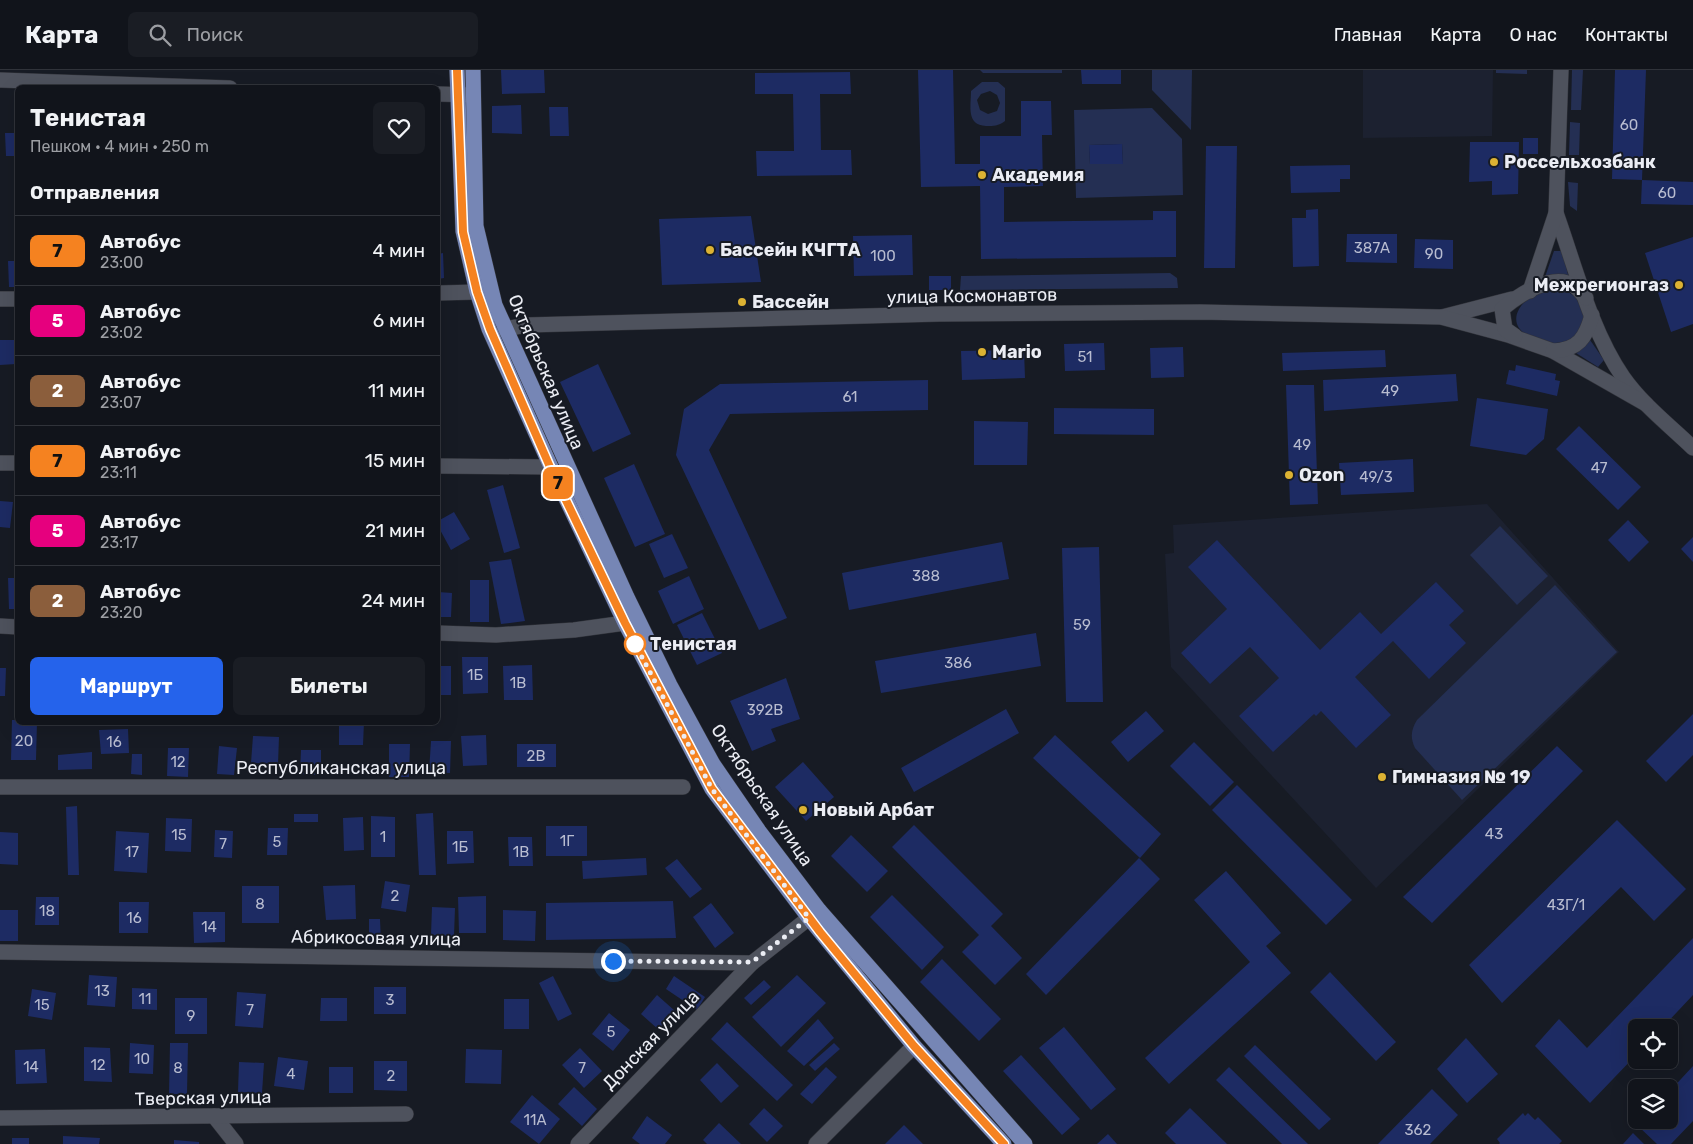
<!DOCTYPE html>
<html lang="ru">
<meta charset="utf-8">
<style>
:root{--surface:#11141b;--page:#1a1d24;--text:#f1f3f6;--muted:#9c9ea3;--line:#30333a;--accent:#2563eb}
body{margin:0;font-family:Rubik,sans-serif;background:var(--page);color:var(--text);height:100vh;display:flex;flex-direction:column;font-size:19px;white-space:nowrap}
*{box-sizing:border-box;margin:0}
p{font-size:16px;color:var(--muted)}
.icon{flex:none;width:28px;height:28px;fill:none;stroke:currentColor;stroke-width:2;stroke-linecap:round;stroke-linejoin:round}
.map{position:relative;flex:1;overflow:hidden}
.sheet{position:absolute;left:15px;top:15px;width:425px;height:640px;display:flex;flex-direction:column;background:var(--surface);border-radius:8px;box-shadow:0 5px 20px #0002,0 0 0 1px var(--line)}
.sheet>*{flex:none}
.badge{padding:0 10px;border-radius:8px;font-size:18px;line-height:32px}
.fabs{position:absolute;left:1628px;top:949px;display:grid;gap:10px}
.fabs a{display:grid;place-items:center;width:50px;height:50px;border-radius:8px;background:var(--surface);box-shadow:0 5px 20px #0002,0 0 0 1px var(--line);font-size:25px}
.you{position:absolute;width:25px;height:25px;margin:-12px;border:4px solid #fff;border-radius:50%;background:#1a73e8;box-shadow:0 0 0 8px #1a73e833}
.map>.badge{position:absolute;translate:-50% -50%;box-shadow:0 0 0 2px #fff}
h2{padding:0 15px;font-size:19px;line-height:45px}
.round{display:grid;place-items:center;flex:none;width:52px;height:52px;border-radius:8px;background:var(--page)}
.head{display:flex;align-items:center;justify-content:space-between;height:85px;padding:0 15px}
h1{font-size:24px;font-weight:700;line-height:38px}
.cta{display:flex;gap:10px;margin-top:auto;padding:10px 15px}
.cta a{flex:1;height:58px;border-radius:8px;background:var(--accent);color:#fff;font-size:20px;font-weight:700;line-height:58px;text-align:center}
.cta a+a{background:var(--page);color:var(--text)}
ul{padding:0;list-style:none}
li{display:flex;align-items:center;gap:15px;height:70px;padding:0 15px;border-top:1px solid var(--line)}
li div{flex:1}
li b{display:block;font-size:19px}
li em{font-style:normal}
li .badge{min-width:55px;font-weight:700;text-align:center}
header{display:flex;align-items:center;gap:30px;box-sizing:border-box;height:70px;padding:0 25px;background:var(--surface);border-bottom:1px solid var(--line)}
header strong{font-size:24px}
nav{display:flex;gap:28px;margin-inline-start:auto;font-size:18px}
.search{width:350px;height:45px;background:var(--page);display:flex;align-items:center;gap:12px;box-sizing:border-box;padding:0 18px;border-radius:8px;color:var(--muted);font-size:19px}
.map>svg:first-child{display:block}
.built{fill:#1c2130}
.green{fill:#242f53;fill-rule:evenodd}
.building{fill:#1d2b63}
.lines{fill:none;stroke-linecap:round;stroke-linejoin:round}
.minor-casing{stroke:#32343b;stroke-width:16}
.major-casing{stroke:#32343b;stroke-width:16}
.minor{stroke:#4e525d;stroke-width:15}
.major{stroke:#7686b5;stroke-width:15}
.line-casing{stroke:#fff;stroke-width:11}
.line{stroke:#f58220;stroke-width:8}
.walk{stroke:#ebedf4;stroke-width:5;stroke-dasharray:0 9}
.poi-dot{fill:#dcb233;stroke:#171b24;stroke-width:2}
.stop-dot{fill:#fff;stroke:#f58220;stroke-width:2.5}
.labels{text-anchor:middle;stroke-width:4;stroke-linejoin:round;paint-order:stroke}
.number-label{font-size:15px;fill:#b8bcd0}
.poi-label{font-size:18px;font-weight:bold;fill:#ebedf4;stroke:#171b24;text-anchor:start}
.street-label{font-size:18px;fill:#ebedf4;stroke:#171b24}
.stop-label{font-size:18px;font-weight:bold;fill:#ebedf4;stroke:#171b24;text-anchor:start}
</style>
<header>
<strong>Карта</strong>
<div class="search"><svg class="icon" aria-label="search" viewBox="0 0 24 24"><circle cx="10" cy="10" r="6"/><path d="M15 15l6 6"/></svg>Поиск</div>
<nav><a>Главная</a><a>Карта</a><a>О нас</a><a>Контакты</a></nav>
</header>
<div class="map">
<svg width="1693" height="1074" viewBox="0 0 1693 1074">
<rect width="100%" height="100%" fill="#171b24"/>
<g class="built">
<path d="M1363,0H1493L1492,66L1363,68Z"/>
<path d="M1487,434L1619,582L1376,818L1171,597L1165,484L1174,483L1173,455Z"/>
</g>
<g class="green">
<path d="M980,0H1062V3H983Z"/>
<path d="M1152,0H1192L1191,60L1152,20Z"/>
<path d="M1496,0H1527V4L1496,3Z"/>
<path d="M1572,0H1583L1581,40H1571Z"/>
<path d="M982,12H998L1005,18V51C998,56 994,56 986,56C966,55 971,36 971,21ZM990,21L997,25L1000,33L997,41L988,44L980,40L977,30L981,24Z"/>
<path d="M1152,38L1182,69L1183,125L1076,128L1074,40ZM1122,74L1123,94H1090L1089,75Z"/>
<path d="M1570,52L1580,53L1579,85H1569Z"/>
<path d="M1568,112L1578,113L1577,141L1570,136Z"/>
<path d="M1554,181H1562L1569,208L1545,207Z"/>
<path d="M1170,203L1177,208L1178,218L960,220L961,206Z"/>
<path d="M1558,219C1605,228 1585,296 1527,265C1508,254 1517,235 1532,226C1540,221 1549,220 1558,219Z"/>
<path d="M1590,270L1604,290L1598,297L1576,283Z"/>
<path d="M1500,456L1548,506L1517,535L1470,485Z"/>
<path d="M1555,515L1617,582L1462,730L1415,678C1410,667 1411,660 1417,650Z"/>
</g>
<g class="building">
<path d="M501,0H544L545,23L502,24Z"/>
<path d="M918,0H953L955,94H980V66H1021V31H1051L1052,65H1042L1043,116L1004,117V152L1153,150V141H1176V187L981,189L980,116L921,117Z"/>
<path d="M1081,0H1121V14H1082Z"/>
<path d="M1615,0H1646L1642,110L1612,109Z"/>
<path d="M850,2L851,24H820L821,80H851L852,105L757,106L756,81H794L793,24H755V3Z"/>
<path d="M521,35L522,64L492,63V36Z"/>
<path d="M549,37H568L569,66H550Z"/>
<path d="M5,63H18V86H6Z"/>
<rect x="1523" y="68" width="15" height="16"/>
<path d="M1470,72H1519L1518,124L1492,125V111L1469,112Z"/>
<path d="M1122,74L1123,94H1090L1089,75Z"/>
<path d="M1206,76H1237L1235,198H1204Z"/>
<path d="M1350,95V109H1340V122L1291,123L1290,96Z"/>
<path d="M1642,110L1693,112V135L1641,134Z"/>
<path d="M1318,139L1319,196L1293,197L1292,148H1306V140Z"/>
<path d="M751,146L761,212L662,215L659,149Z"/>
<path d="M1347,164H1397V193L1346,192Z"/>
<path d="M912,165L913,205L854,206L853,166Z"/>
<path d="M1693,167V254L1671,262L1645,183Z"/>
<path d="M1415,169L1453,170V199L1414,198Z"/>
<path d="M443,183L444,208L438,209V184Z"/>
<path d="M8,191H18V217H9Z"/>
<rect x="929" y="206" width="22" height="14"/>
<path d="M0,270H15L16,294L0,295Z"/>
<path d="M1104,273L1105,300L1065,301L1064,274Z"/>
<path d="M1183,277L1184,307L1151,308L1150,278Z"/>
<path d="M1024,280L1025,308L962,310L961,281Z"/>
<path d="M1385,280L1386,297L1283,301L1282,283Z"/>
<path d="M598,294L631,364L593,382L560,312Z"/>
<path d="M1516,295L1556,304L1555,310L1560,311L1557,326L1506,314L1509,300L1515,301Z"/>
<path d="M1456,304L1458,331L1324,341L1323,310Z"/>
<path d="M928,310V340L730,344L709,380L787,548L759,560L676,385L684,339L720,314Z"/>
<path d="M1286,315H1314L1318,434L1290,435Z"/>
<path d="M1477,328L1548,339L1544,369L1526,385L1470,376Z"/>
<path d="M1054,338L1154,339V365L1054,364Z"/>
<path d="M974,351L1028,352L1027,395H974Z"/>
<path d="M1579,356L1641,417L1618,440L1556,379Z"/>
<path d="M1413,389L1414,422L1341,425L1339,393Z"/>
<path d="M634,394L665,464L635,477L604,408Z"/>
<path d="M503,415L520,478L504,483L487,420Z"/>
<path d="M0,431L13,432L10,458L0,457Z"/>
<path d="M454,442L470,469L451,480L438,456V451Z"/>
<path d="M1628,450L1649,472L1629,492L1608,470Z"/>
<path d="M672,464L688,498L664,508L649,474Z"/>
<path d="M1693,467V492L1681,479Z"/>
<path d="M1217,470L1320,580L1360,542L1381,564L1436,512L1464,541L1449,555L1466,573L1429,609L1393,571L1355,607L1391,645L1356,678L1321,641L1316,646L1314,644L1273,682L1239,646L1279,608L1250,577L1210,614L1181,583L1227,539L1188,497Z"/>
<path d="M1002,472L1009,509L849,540L842,503Z"/>
<path d="M1099,477L1103,632H1066L1062,478Z"/>
<path d="M511,489L525,551L501,554L489,492Z"/>
<path d="M689,506L704,539L673,554L658,521Z"/>
<path d="M8,508H18V539H9Z"/>
<rect x="470" y="510" width="19" height="42"/>
<path d="M438,522L452,523L451,547H438Z"/>
<path d="M702,543L722,583L697,595L677,555Z"/>
<path d="M1036,563L1041,596L881,623L875,591Z"/>
<path d="M462,587H488V623L463,624Z"/>
<path d="M532,595L533,630H504L503,596Z"/>
<rect x="438" y="596" width="13" height="29"/>
<path d="M0,598H6L5,626H0Z"/>
<path d="M786,608L800,649L771,659L776,671L752,681L730,631Z"/>
<path d="M1006,639L1019,663L914,722L901,698Z"/>
<path d="M1146,641L1164,661L1128,692L1111,672Z"/>
<path d="M1693,644V685L1666,712L1646,691Z"/>
<path d="M12,650H18V652H37L36,690H11Z"/>
<path d="M339,652H364L363,675H339Z"/>
<path d="M128,659L129,683L101,684L99,660Z"/>
<path d="M486,665L487,695L463,696L461,666Z"/>
<path d="M1055,665L1161,764L1140,788L1033,688Z"/>
<path d="M253,666L279,667L278,694L251,693Z"/>
<path d="M431,671H451L450,703L429,702Z"/>
<path d="M1194,672L1234,712L1210,736L1170,696Z"/>
<path d="M389,674H410L409,707H389Z"/>
<rect x="517" y="674" width="39" height="23"/>
<path d="M219,676L237,678L234,705L217,704Z"/>
<path d="M1557,676L1583,701L1432,853L1403,827Z"/>
<path d="M168,678H189L188,707L167,706Z"/>
<path d="M301,680H321V705L300,704Z"/>
<path d="M92,682V699L58,700V685Z"/>
<path d="M132,684H142V705L131,704Z"/>
<path d="M803,692L834,727L806,751L775,717Z"/>
<path d="M1237,715L1352,830L1326,855L1212,740Z"/>
<path d="M77,736L79,805H68L66,737Z"/>
<path d="M433,743L436,805H419L416,744Z"/>
<rect x="294" y="744" width="24" height="8"/>
<path d="M371,746L395,747V787H371Z"/>
<path d="M363,747L364,780L344,781L343,748Z"/>
<path d="M166,748L192,749L191,782L165,781Z"/>
<path d="M1617,750L1686,819L1654,851L1621,817L1502,933L1469,895Z"/>
<path d="M914,755L1003,844L991,856L1022,888L995,915L962,882L979,865L892,777Z"/>
<rect x="546" y="756" width="41" height="30"/>
<path d="M268,758H288L287,785H267Z"/>
<path d="M215,760L233,761L232,788L214,787Z"/>
<path d="M116,761L149,763L147,803L114,801Z"/>
<path d="M447,761H473L474,793L447,794Z"/>
<path d="M0,762L18,763V795L0,794Z"/>
<path d="M851,765L888,801L867,822L831,786Z"/>
<path d="M508,767H532L533,796H509Z"/>
<path d="M646,788L647,805L583,809L582,791Z"/>
<path d="M1139,788L1160,809L1046,925L1026,904Z"/>
<path d="M677,789L702,819L690,828L665,798Z"/>
<path d="M1226,801L1281,863L1266,876L1291,903L1169,1014L1145,988L1250,892L1194,830Z"/>
<path d="M385,811L410,815L406,842L381,838Z"/>
<path d="M355,815L356,849L326,850L323,816Z"/>
<rect x="242" y="816" width="37" height="37"/>
<path d="M892,825L944,877L922,900L870,847Z"/>
<path d="M486,826V863H459L458,827Z"/>
<path d="M36,827H59V855H35Z"/>
<path d="M673,831L676,868L546,870V833Z"/>
<path d="M119,832H149L148,863H119Z"/>
<path d="M711,833L734,863L715,878L693,847Z"/>
<path d="M432,837L455,838L454,866L431,865Z"/>
<rect x="0" y="840" width="18" height="31"/>
<path d="M503,840L536,841L535,871L503,870Z"/>
<path d="M193,842H225V872L194,873Z"/>
<path d="M369,849H380L381,872H369Z"/>
<path d="M1693,868V925L1662,958H1636V985L1590,1033L1535,976L1559,949L1587,978Z"/>
<path d="M942,889L1001,949L979,971L920,912Z"/>
<path d="M1330,902L1396,972L1376,991L1310,922Z"/>
<path d="M89,905L117,907L115,937L87,935Z"/>
<path d="M797,905L826,933L781,977L752,947Z"/>
<path d="M553,906L572,944L558,951L539,913Z"/>
<path d="M674,906L705,927L697,940L666,919Z"/>
<path d="M764,910L771,917L751,935L744,928Z"/>
<rect x="374" y="917" width="32" height="27"/>
<path d="M132,918L157,919V940L132,939Z"/>
<path d="M32,919L56,923L52,950L28,946Z"/>
<path d="M237,922L266,924L263,958L235,956Z"/>
<path d="M657,925L675,941L659,960L641,944Z"/>
<rect x="175" y="928" width="32" height="36"/>
<path d="M321,928H347V951H320Z"/>
<rect x="504" y="929" width="25" height="30"/>
<path d="M609,943L630,960L613,981L592,964Z"/>
<path d="M818,949L834,968L804,996L787,981Z"/>
<path d="M727,952L793,1015L777,1031L711,969Z"/>
<path d="M1064,957L1116,1019L1091,1040L1039,978Z"/>
<path d="M1466,968L1498,1004L1467,1033L1437,999Z"/>
<path d="M130,973L154,975L153,1004L129,1003Z"/>
<path d="M170,973H188L187,1024H169Z"/>
<path d="M834,973L840,979L815,1001L809,995Z"/>
<path d="M1255,975L1331,1049L1319,1060L1244,986Z"/>
<path d="M84,977L110,978L112,1012L84,1011Z"/>
<path d="M580,978L602,1001L584,1018L562,995Z"/>
<path d="M45,979L47,1013L16,1014L15,980Z"/>
<path d="M466,979L502,980L501,1014L465,1013Z"/>
<path d="M1021,985L1080,1049L1062,1065L1003,1001Z"/>
<path d="M278,987L308,991L304,1020L274,1016Z"/>
<path d="M374,991H407V1021L374,1020Z"/>
<path d="M239,992L264,993L262,1023L238,1022Z"/>
<path d="M717,993L739,1016L721,1033L700,1010Z"/>
<path d="M1693,996V1051L1671,1074H1657L1637,1055L1642,1050H1669V1022Z"/>
<rect x="329" y="997" width="24" height="26"/>
<path d="M826,997L837,1007L812,1034L800,1024Z"/>
<path d="M1229,997L1308,1074H1282L1216,1010Z"/>
<path d="M574,1017L597,1039L582,1056L558,1034Z"/>
<path d="M1432,1019L1458,1045L1430,1074H1378Z"/>
<path d="M532,1025L560,1049L539,1074L510,1052Z"/>
<path d="M764,1038L783,1056L767,1072L749,1054Z"/>
<path d="M1190,1038L1227,1074H1176L1165,1063Z"/>
<path d="M1523,1043L1525,1046L1528,1043L1535,1050L1538,1047L1562,1071L1559,1074H1499L1500,1073L1497,1069Z"/>
<path d="M647,1046L672,1065L665,1074H640L632,1068Z"/>
<path d="M719,1053L741,1074H707L703,1070Z"/>
<path d="M904,1055L923,1074H885Z"/>
<path d="M1633,1063L1644,1074H1623Z"/>
<path d="M1108,1064L1117,1074H1097Z"/>
<path d="M63,1066L100,1068L99,1074H63Z"/>
<rect x="12" y="1068" width="17" height="6"/>
<path d="M174,1070L199,1072V1074H174Z"/>
</g>
<g class="lines">
<defs>
<g id="minor">
<path d="M0,10L230,18"/>
<path d="M438,24L473,25"/>
<path d="M1556,143C1575,196 1591,261 1623,307C1642,334 1669,355 1693,378"/>
<path d="M1530,221L1556,143L1561,0"/>
<path d="M438,223L477,222"/>
<path d="M0,229H18"/>
<path d="M1442,247L1512,229"/>
<path d="M504,259L527,255L940,244L1200,242L1441,247L1508,265L1553,281L1646,334"/>
<path d="M1515,266L1505,259L1502,239C1519,225 1552,202 1574,216C1579,219 1582,224 1586,228"/>
<path d="M1553,281C1578,280 1586,268 1592,245"/>
<path d="M0,393H18"/>
<path d="M438,396L551,397"/>
<path d="M0,556L18,557"/>
<path d="M438,563L496,565L574,560L625,553"/>
<path d="M0,717H683"/>
<path d="M0,882L752,893"/>
<path d="M214,1046L236,1074"/>
<path d="M0,1048L406,1044"/>
<path d="M578,1074L752,893L819,840"/>
<path d="M816,1074L914,976"/>
</g>
<g id="major">
<path d="M457,0L463,161L477,222L489,259L551,397L625,553L712,719L809,848L914,976L1004,1074"/>
<path d="M473,0L476,156L495,235L627,527L670,615L713,694L759,761L819,840L1025,1074"/>
</g>
</defs>
<use href="#minor" class="minor-casing"/>
<use href="#major" class="major-casing"/>
<use href="#minor" class="minor"/>
<use href="#major" class="major"/>
</g>
<g class="lines">
<defs>
<path id="line" d="M457,0L463,162L477,222L490,259L550,397L625,553L712,719L820,862L914,976L1004,1074"/>
</defs>
<use href="#line" class="line-casing"/>
<use href="#line" class="line"/>
<path class="walk" d="M613,891L752,892L809,848L712,719L635,574"/>
</g>
<g class="poi-dot">
<circle cx="1494" cy="92" r="5"/>
<circle cx="982" cy="105" r="5"/>
<circle cx="710" cy="180" r="5"/>
<circle cx="1679" cy="215" r="5"/>
<circle cx="742" cy="232" r="5"/>
<circle cx="982" cy="282" r="5"/>
<circle cx="1289" cy="405" r="5"/>
<circle cx="1382" cy="707" r="5"/>
<circle cx="803" cy="740" r="5"/>
</g>
<circle class="stop-dot" cx="635" cy="574" r="10"/>
<g class="labels">
<g class="number-label">
<text x="1629" y="60">60</text>
<text x="1667" y="128">60</text>
<text x="1372" y="183">387А</text>
<text x="1434" y="189">90</text>
<text x="883" y="191">100</text>
<text x="1085" y="292">51</text>
<text x="1390" y="326">49</text>
<text x="850" y="332">61</text>
<text x="1302" y="380">49</text>
<text x="1599" y="403">47</text>
<text x="1376" y="412">49/3</text>
<text x="926" y="511">388</text>
<text x="1082" y="560">59</text>
<text x="958" y="598">386</text>
<text x="475" y="610">1Б</text>
<text x="518" y="618">1В</text>
<text x="765" y="645">392В</text>
<text x="24" y="676">20</text>
<text x="114" y="677">16</text>
<text x="536" y="691">2В</text>
<text x="178" y="697">12</text>
<text x="1494" y="769">43</text>
<text x="179" y="770">15</text>
<text x="383" y="772">1</text>
<text x="567" y="776">1Г</text>
<text x="277" y="777">5</text>
<text x="223" y="779">7</text>
<text x="460" y="782">1Б</text>
<text x="132" y="787">17</text>
<text x="521" y="787">1В</text>
<text x="395" y="831">2</text>
<text x="260" y="839">8</text>
<text x="1566" y="840">43Г/1</text>
<text x="47" y="846">18</text>
<text x="134" y="853">16</text>
<text x="209" y="862">14</text>
<text x="102" y="926">13</text>
<text x="145" y="934">11</text>
<text x="390" y="935">3</text>
<text x="42" y="940">15</text>
<text x="250" y="945">7</text>
<text x="191" y="951">9</text>
<text x="611" y="967">5</text>
<text x="142" y="994">10</text>
<text x="98" y="1000">12</text>
<text x="31" y="1002">14</text>
<text x="178" y="1003">8</text>
<text x="582" y="1003">7</text>
<text x="291" y="1009">4</text>
<text x="391" y="1011">2</text>
<text x="535" y="1055">11А</text>
<text x="1418" y="1065">362</text>
</g>
<g class="poi-label">
<text x="1504" y="98">Россельхозбанк</text>
<text x="992" y="111">Академия</text>
<text x="720" y="186">Бассейн КЧГТА</text>
<text x="1669" y="221" text-anchor="end">Межрегионгаз</text>
<text x="752" y="238">Бассейн</text>
<text x="992" y="288">Mario</text>
<text x="1299" y="411">Ozon</text>
<text x="1392" y="713">Гимназия № 19</text>
<text x="813" y="746">Новый Арбат</text>
</g>
<g class="street-label">
<text transform="translate(972 226) rotate(-1)" y="6">улица Космонавтов</text>
<text transform="translate(546 302) rotate(67)" y="6">Октябрьская улица</text>
<text x="341" y="704">Республиканская улица</text>
<text transform="translate(762 725) rotate(56)" y="6">Октябрьская улица</text>
<text transform="translate(376 868) rotate(1)" y="6">Абрикосовая улица</text>
<text transform="translate(651 970) rotate(-46)" y="6">Донская улица</text>
<text transform="translate(203 1028) rotate(-1)" y="6">Тверская улица</text>
</g>
<g class="stop-label">
<text x="650" y="580">Тенистая</text>
</g>
</g>
</svg>
<div class="fabs">
<a><svg class="icon" aria-label="locate" viewBox="0 0 24 24"><circle cx="12" cy="12" r="6"/><path d="M12 2v4M12 18v4M2 12h4M18 12h4"/></svg></a>
<a><svg class="icon" aria-label="layers" viewBox="0 0 24 24"><path d="M12 4l9 5-9 5-9-5zM3 14l9 5 9-5"/></svg></a>
</div>
<div class="you" style="left:613px;top:891px"></div>
<b class="badge" style="left:558px;top:413px;background:#f58220;color:#111">7</b>
<section class="sheet">
<div class="head"><div><h1>Тенистая</h1><p>Пешком · 4 мин · 250 m</p></div><a class="round"><svg class="icon" aria-label="heart" viewBox="0 0 24 24"><path d="M12 20l-8-8c-3-5 5-10 8-4 3-6 11-1 8 4z"/></svg></a></div>
<h2>Отправления</h2>
<ul>
<li><span class="badge" style="background:#f58220;color:#111">7</span><div><b>Автобус</b><p>23:00</p></div><em>4 мин</em></li>
<li><span class="badge" style="background:#e6007e;color:#fff">5</span><div><b>Автобус</b><p>23:02</p></div><em>6 мин</em></li>
<li><span class="badge" style="background:#8b5e3c;color:#fff">2</span><div><b>Автобус</b><p>23:07</p></div><em>11 мин</em></li>
<li><span class="badge" style="background:#f58220;color:#111">7</span><div><b>Автобус</b><p>23:11</p></div><em>15 мин</em></li>
<li><span class="badge" style="background:#e6007e;color:#fff">5</span><div><b>Автобус</b><p>23:17</p></div><em>21 мин</em></li>
<li><span class="badge" style="background:#8b5e3c;color:#fff">2</span><div><b>Автобус</b><p>23:20</p></div><em>24 мин</em></li>
</ul>
<div class="cta"><a>Маршрут</a><a>Билеты</a></div>
</section>
</div>
